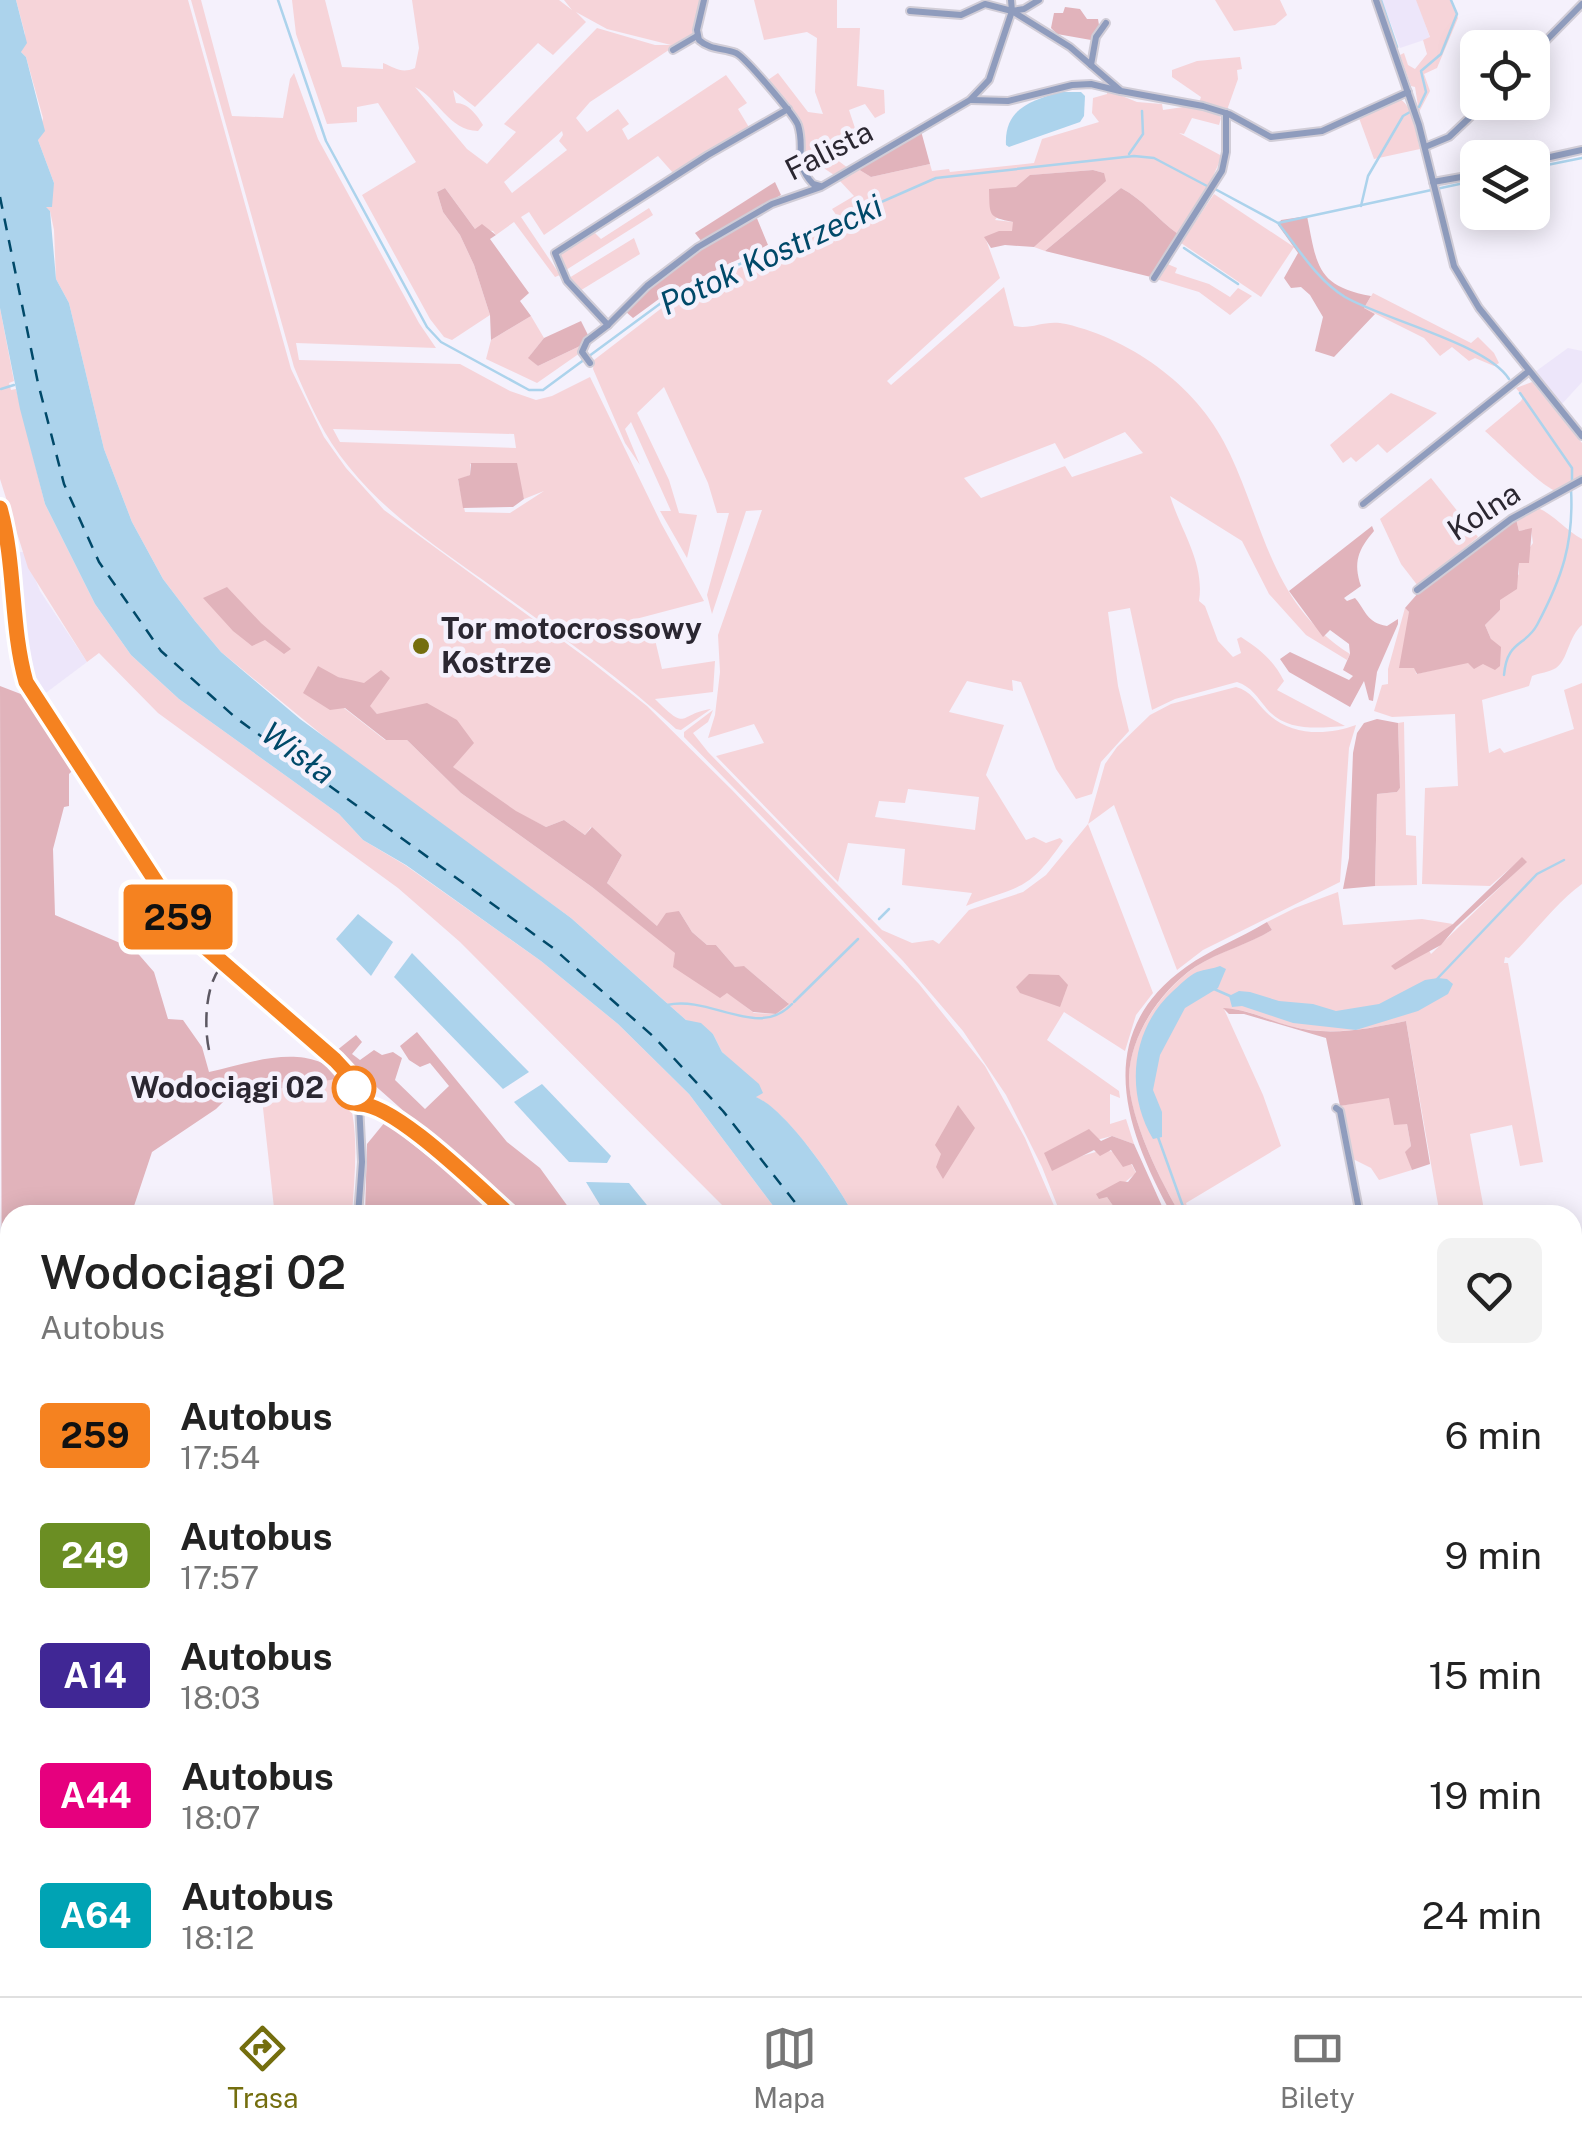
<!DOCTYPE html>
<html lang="pl">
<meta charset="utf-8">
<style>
:root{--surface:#fff;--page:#f2f2f2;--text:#222;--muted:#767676;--line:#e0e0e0;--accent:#746e0e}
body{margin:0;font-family:"Public Sans",sans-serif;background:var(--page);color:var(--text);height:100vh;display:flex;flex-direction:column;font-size:38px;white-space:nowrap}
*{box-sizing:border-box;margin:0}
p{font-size:32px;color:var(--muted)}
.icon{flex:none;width:55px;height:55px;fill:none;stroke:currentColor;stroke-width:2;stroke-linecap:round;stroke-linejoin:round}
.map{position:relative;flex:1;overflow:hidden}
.drawer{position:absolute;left:0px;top:1205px;width:1582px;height:792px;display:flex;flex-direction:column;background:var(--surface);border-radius:30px 30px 0 0;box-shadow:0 5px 25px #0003}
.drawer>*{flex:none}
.badge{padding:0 20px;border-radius:8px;font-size:35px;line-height:65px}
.controls{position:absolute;left:1460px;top:30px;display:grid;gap:20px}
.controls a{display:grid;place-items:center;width:90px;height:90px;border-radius:15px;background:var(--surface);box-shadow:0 5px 25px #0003;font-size:50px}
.map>.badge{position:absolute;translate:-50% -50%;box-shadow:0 0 0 5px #fff}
.round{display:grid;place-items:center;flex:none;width:105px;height:105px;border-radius:15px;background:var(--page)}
.overview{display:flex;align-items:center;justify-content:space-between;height:170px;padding:0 40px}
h1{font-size:48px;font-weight:600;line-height:75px}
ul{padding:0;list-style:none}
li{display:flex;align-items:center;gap:30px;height:120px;padding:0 40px}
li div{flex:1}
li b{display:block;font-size:38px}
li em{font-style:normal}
li .badge{min-width:110px;font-weight:700;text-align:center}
.dock{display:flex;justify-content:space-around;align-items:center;height:140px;border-top:2px solid var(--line);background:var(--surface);font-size:28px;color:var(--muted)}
.dock a{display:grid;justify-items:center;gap:5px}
.dock .active{color:var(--accent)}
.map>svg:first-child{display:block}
.built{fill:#ede6fa}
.green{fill:#f6d4d9;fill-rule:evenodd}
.forest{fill:#e1b3bb}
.water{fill:#acd3ec}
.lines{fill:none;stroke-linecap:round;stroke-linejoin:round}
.stream{stroke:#acd3ec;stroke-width:2.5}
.ferry{stroke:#004969;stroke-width:2.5;stroke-dasharray:12 10;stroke-linecap:butt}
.minor-casing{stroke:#d1cdd7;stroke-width:10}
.major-casing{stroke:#d1cdd7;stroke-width:11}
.minor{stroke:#8f9cbd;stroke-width:6}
.major{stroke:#40538c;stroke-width:8}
.rail{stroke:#5c5862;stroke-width:2.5;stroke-dasharray:15 8;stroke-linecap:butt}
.line-casing{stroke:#fff;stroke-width:22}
.line{stroke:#f58220;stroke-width:15}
.poi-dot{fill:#746e0e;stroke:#f5f1fc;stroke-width:4}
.stop-dot{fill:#fff;stroke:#f58220;stroke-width:5}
.labels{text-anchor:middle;stroke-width:9;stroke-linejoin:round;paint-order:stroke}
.street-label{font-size:30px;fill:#2b2731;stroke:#f5f1fc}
.poi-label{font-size:30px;font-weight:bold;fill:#2b2731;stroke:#f5f1fc;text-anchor:start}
.stop-label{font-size:30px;font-weight:bold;fill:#2b2731;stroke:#f5f1fc;text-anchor:end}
.water-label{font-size:32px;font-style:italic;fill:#004969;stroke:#f5f1fc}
</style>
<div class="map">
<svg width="1582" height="1996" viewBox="0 0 1582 1996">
<rect width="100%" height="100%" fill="#f5f1fc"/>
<g class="built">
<path d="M1382,0H1417L1430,38L1400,48Z"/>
<path d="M1568,348L1582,351V382L1561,405L1535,372Z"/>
<path d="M20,552H24L40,591L87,662L43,695L26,665Z"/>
</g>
<g class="green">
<path d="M16,0H188L291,369L324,437L346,468L384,510L589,660L647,706L732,790L919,984L985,1066L1025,1138L1058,1215H854C837,1184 787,1110 755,1097L751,1080L722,1052L713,1034L686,1020L571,918L354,761L221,652L195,621L163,579L132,522L104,449L69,303L56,279L54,230L50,211L45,207L54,183L38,140L43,118L26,57L21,52L25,34ZM338,677L381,690L369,706L377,714L516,812L546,827L564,820L585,835L591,827L622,855L607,883L658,927L679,911L692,932L707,945H716L735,967H745L788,1003L776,1014L754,1013L592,887L461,793L407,740H385L344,708Z"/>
<path d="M191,0H201L232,116L283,118L290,79L294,73L318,139L419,323L436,348L296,343L299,360L460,364L510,391L536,400L552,396L590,377L661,523L704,601L632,620L635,630L652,627L662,669L715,661L713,692L655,699C689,733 677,714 711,709L681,730L676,729C616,674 549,628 483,580C435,546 386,513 349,467C324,437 309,403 294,367ZM333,429L514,434L516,448L340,442ZM470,464L518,477L524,499L544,491L510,513L465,512L458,480L470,475Z"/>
<path d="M292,0H325L342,67L383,69V63C396,68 401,74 415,68L419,48L412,0H559L572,10L564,0H703L693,34L590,102L576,118L587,132L618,109L629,124L622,129L628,140L726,75L747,103L738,109L750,129L674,174L658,156L544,235L529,212L521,217L560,275L555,277L514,222L496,235L493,231L475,229L445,188L437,192L443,212L460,235L474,265L490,315L452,340L444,337L430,319L362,195L416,162L378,103L357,107V122L327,124L296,34ZM576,12L607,29L671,45H655L597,28L504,124L516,132L487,164L467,149L415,87C437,97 449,131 478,131L483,125C477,115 468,103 456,103L453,90L475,107L538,43L553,55L586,22ZM562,131L563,135L559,141L567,150L512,193L504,182Z"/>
<path d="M754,0H837V28H860L857,86L884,90L885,113L875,118L865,104L849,110L855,128L835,139L843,156L836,159L848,168L834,175L803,154L796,115L765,82L778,73L808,112L823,114L815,92L817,38L807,32L764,40Z"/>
<path d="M1215,0H1280L1287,15L1275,25L1234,31Z"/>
<path d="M1416,0H1451L1458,18L1437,68L1424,74L1430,91L1419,112L1415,87L1411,86L1400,55L1404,53L1408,65L1415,69L1427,54L1423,40L1430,37Z"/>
<path d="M1240,57L1242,69L1237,70L1238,79L1227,110L1199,103L1201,97L1172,77V70L1197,61Z"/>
<path d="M1107,90L1137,102L1162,104L1163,110L1190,106L1218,114L1221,118L1219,125L1192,118L1184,134L1179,133L1222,156L1211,181L1178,234C1157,219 1144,200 1121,188L1045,251L1034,247L1104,173L1093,170L1031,175L995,220L1013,222V232L985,237L1000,278L887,381L891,385L1004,287L1014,326C1033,330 1044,319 1066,324C1134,340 1201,389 1230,454C1265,529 1273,606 1350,654L1347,660L1306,635L1269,594L1242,541L1170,496C1181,531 1205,563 1199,601L1205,606L1218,641L1233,657L1241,653L1237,639L1241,637C1261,650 1273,660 1284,681L1277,690L1345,726C1318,728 1287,732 1267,709C1257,697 1252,687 1237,682L1175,699L1152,710L1130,608L1108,612L1118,686L1129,731L1101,762L1092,794L1076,799L1056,769L1021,682L1012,680L1013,691L967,681L949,712L1004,725L986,775L1026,840L1034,837L1046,843L1060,838L1063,841C1027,893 1020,885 966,906L972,893L902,885L905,849L848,843L838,882L716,756L764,743L754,724L708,738L715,715L720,672L718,635L762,510L746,511L712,614L707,595L729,513H717L708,483L664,387L637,413L669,480L679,513L697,515L687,558L660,511H671L631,422L625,429L640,465L625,443L593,369L594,360L680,294L842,223L832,209L854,196L839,180L858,169L871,177L930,164L932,171L949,169L950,172L1034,163L1042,139L1099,122L1092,113L1093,98L1107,94ZM1125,432L1143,453L1072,477L1065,466L981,498L964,478L1055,443L1064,459ZM908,789L979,797L975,830L875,817L879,801L905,803Z"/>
<path d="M1400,99C1414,108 1416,133 1420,149L1374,159L1359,118Z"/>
<path d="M1214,194L1294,247L1261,297L1181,243Z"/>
<path d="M649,208L653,215L566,270L560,256L562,252L595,233L601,239Z"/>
<path d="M634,238L640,254L578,292L569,278Z"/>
<path d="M1165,263L1177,268L1175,273L1209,284L1230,297L1238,288L1252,296L1230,315L1199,292L1156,279Z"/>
<path d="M1373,293L1471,343L1478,337L1494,353L1499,363L1494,366L1475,358L1469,361L1452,347L1440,356L1424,338L1364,308Z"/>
<path d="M0,308L14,381L9,383L11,390L16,389L45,504L95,604L131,655L179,699L339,814L363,840L405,865L541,961L618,1024L689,1094L780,1215H732L460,942L398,888L158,713L99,653L87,662L28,568L0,479Z"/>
<path d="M531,316L544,338L529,357L538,366L580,346V353L537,383L486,359L491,340Z"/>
<path d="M1532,382L1582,443V477L1557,491C1545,490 1500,444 1485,431L1521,401L1523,397L1516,388Z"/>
<path d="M1391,393L1437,413L1387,453L1378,444L1356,462L1351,457L1343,463L1330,445Z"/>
<path d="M1431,478L1478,537L1418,586L1401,564L1380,519Z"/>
<path d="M1535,507C1552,512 1566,531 1582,539V625C1568,637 1568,660 1556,668C1550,672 1539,673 1532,676L1529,686L1482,700L1489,753L1500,748L1504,753L1574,729L1564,690L1582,683V884C1558,901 1532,935 1509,958L1505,957L1504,963H1508L1543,1162L1520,1166L1512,1125L1470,1134L1485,1215H1418L1439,1210L1406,1021C1368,1029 1332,1036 1294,1027C1269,1022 1250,1008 1224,1009L1263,1095L1281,1146L1186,1203L1190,1215H1181C1161,1183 1128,1115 1129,1078C1129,1036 1161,991 1195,967C1219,951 1247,945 1272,930L1267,922L1295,908L1338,892L1343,925L1422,919L1453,924L1426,945L1431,954L1526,862L1522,858L1490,886L1422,884L1425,788L1458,786L1455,714L1392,717L1374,711L1382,685L1388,684V669L1405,608L1409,612L1416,674L1468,662L1491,639L1485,625L1500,610L1499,600L1519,574V563L1533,543L1531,529L1519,531L1516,519Z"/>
<path d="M1236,687C1251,691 1256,702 1266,712C1290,736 1326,736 1356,725L1349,748L1340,882L1203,950L1177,970L1114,805L1088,824L1153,993L1136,1015L1125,1051L1064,1012L1047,1040L1119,1091L1120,1098L1110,1094V1124L1126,1119L1134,1144L1112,1136L1045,1153L1052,1170C1078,1157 1120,1133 1136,1173L1107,1197L1117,1211L1108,1215H1061L1042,1167L1006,1095L963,1031L903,961L684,737V732L713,710L708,722L693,733L708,752L882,930L912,943L933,940L939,944L969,910L1023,892L1046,875L1088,824L1105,764L1117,747L1150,715L1171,704Z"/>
<path d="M1404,722L1406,835L1416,836L1417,885L1375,886L1377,794L1397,792L1400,788L1398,723Z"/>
<path d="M342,1078C361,1123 355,1167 352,1215H231L274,1208L261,1090Z"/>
<path d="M1389,1097L1407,1124L1411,1146L1406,1152L1412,1170L1379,1180L1371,1168L1351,1158L1340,1106Z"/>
<path d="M1014,1988H1234L1242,1996H1011Z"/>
</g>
<g class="forest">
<path d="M1065,7L1080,9L1087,19H1098L1099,25L1091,40L1057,34L1051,28L1054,13H1063Z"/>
<path d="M921,131L930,164L871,177L858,169Z"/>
<path d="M1093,170L1104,173L1106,181L1034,247L1005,245L991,248L984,237L999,231H1012L1013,222C987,217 990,215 989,189L1016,187L1030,175Z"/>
<path d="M775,182L781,195L702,242L695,233Z"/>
<path d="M445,188L475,229L482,224L496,235L490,239L529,293L520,301L531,316L491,340L490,315L474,265L460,235L443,212L437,192Z"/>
<path d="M1121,188C1144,200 1157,219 1178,234L1151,277L1045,251Z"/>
<path d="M756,216L768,245L663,296L633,318L626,312C663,272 709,244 756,216Z"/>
<path d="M1307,216C1317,265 1316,286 1371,296L1364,308L1375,314L1334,357L1315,351L1323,317L1310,295L1301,287L1291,288L1284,278L1298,253L1278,225L1281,220Z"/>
<path d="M581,321L588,335L580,346L538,366L528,358L544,338Z"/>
<path d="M471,463H517L524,499L513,507L463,508L458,479L470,475Z"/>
<path d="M1516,519L1519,531L1532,528L1529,563H1519L1517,589L1500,600V610L1485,625L1491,639L1501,647L1500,666L1495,670L1483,664L1474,669L1468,663L1417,674L1414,668H1399L1409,612L1405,608L1419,592Z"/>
<path d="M1372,526L1374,531C1358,550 1353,562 1361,586L1344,598L1347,601L1355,598C1367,612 1366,622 1387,626L1398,619V624L1377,672L1373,701L1369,700L1364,681L1350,707L1289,672L1280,659L1290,652L1349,680L1353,676L1343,670L1350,654L1349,644L1330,630L1323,637L1289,591Z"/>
<path d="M227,587L261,623L291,649L284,654L265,640L252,646L233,631L203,598Z"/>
<path d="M318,666L338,677L364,683L381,670L390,678L370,706L377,714L427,703L457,720L474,743L453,767L516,811L546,827L564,820L585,835L592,827L622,855L607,883L657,926L666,913L679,911L692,932L707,945H716L735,967L744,966L789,1004L776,1014L753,1012L727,993L720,998L673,967L675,953L592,887L461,793L407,740H386L345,708L330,710L303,693Z"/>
<path d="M0,686L26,696L74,769L69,774V806L64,807L53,849L55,915L134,949L154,972L168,1019L183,1020L202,1047L209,1072C250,1063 309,1040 342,1078L228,1097L216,1109L152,1152L131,1215H10V1349L5,1353L2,1372Z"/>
<path d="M1377,719L1398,723L1400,788L1397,792L1377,794L1375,886L1343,889L1349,858L1353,753L1357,733L1364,723Z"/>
<path d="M1522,857L1527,862L1456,927L1441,945L1395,970L1391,966L1453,924Z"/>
<path d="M1267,922L1272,930C1248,945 1220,951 1195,967C1161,990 1130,1035 1129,1077C1128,1115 1161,1183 1181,1215H1172C1125,1129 1091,1035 1186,967C1211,949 1241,938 1267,922Z"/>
<path d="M1029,974L1059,975L1068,985L1060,1007L1020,993L1016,987Z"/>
<path d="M1223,1008C1248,1009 1267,1020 1290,1026C1329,1037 1367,1029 1406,1021L1430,1164L1412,1170L1405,1152L1411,1146L1407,1124L1394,1125L1389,1098L1340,1106L1326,1038L1244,1014H1229Z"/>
<path d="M417,1032L507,1142L540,1168L574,1215H521L336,1051L356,1035L362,1042L352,1054L360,1060L374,1050L382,1055L393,1052L402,1058L395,1080L425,1109L449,1086L430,1063L420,1067L409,1060L400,1046Z"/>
<path d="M958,1105L975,1128L943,1179L936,1167L941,1154L935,1145Z"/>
<path d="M385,1122L491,1207L485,1215H365L367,1144Z"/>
<path d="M1089,1129L1101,1141L1112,1136L1134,1144L1166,1215H1108L1116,1210L1107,1197L1099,1199L1096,1194L1120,1181L1128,1182L1136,1172L1132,1164L1123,1167L1111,1150L1100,1156L1094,1150L1052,1171L1044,1153Z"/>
</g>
<g class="water">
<path d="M0,0H16L27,43L21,52L26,57L45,131L38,140L54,183L52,207H46L50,211L56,279L69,303L104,449L132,522L163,579L195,621L221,652L300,719L571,918L686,1020L701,1023L713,1034L722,1052L759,1084L763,1093L756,1097C787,1110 837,1184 854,1215H780L689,1094L618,1024L541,961L406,865L363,840L339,814L179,699L131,655L95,604L45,504L20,409L0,308Z"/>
<path d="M1060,92H1081L1085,96L1084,116L1080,122L1009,147L1006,145C1004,109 1030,101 1060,92Z"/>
<path d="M358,914L393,942L371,976L336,939Z"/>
<path d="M412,953L529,1072L503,1089L394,977Z"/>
<path d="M1220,966L1226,969L1218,988L1185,1008L1160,1055L1153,1090L1162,1112V1137L1153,1139C1125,1092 1131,1030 1172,992C1179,986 1188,976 1197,972C1205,969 1213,969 1220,966Z"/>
<path d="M1438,978L1447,979L1453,984L1448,994L1418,1011L1356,1030L1293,1023L1242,1006L1232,1007L1229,996L1239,991L1250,992L1279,1001L1313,1004L1336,1011L1379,1004L1425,980Z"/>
<path d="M542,1084L611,1156L607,1163L569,1162L514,1102Z"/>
<path d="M586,1182L629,1183L655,1215H606Z"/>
<path d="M1234,1988H1407L1416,1996H1242Z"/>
</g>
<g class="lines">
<g class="stream">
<path d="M278,0L326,141L427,327L441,342L529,390H543L676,292L936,178L1134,156L1154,158L1207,186"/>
<path d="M1381,0L1397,47"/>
<path d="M1419,107L1426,92L1421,71L1441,54L1457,14L1451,0"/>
<path d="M1129,154L1143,134L1142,111"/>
<path d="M1532,168L1582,158"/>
<path d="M1215,189L1278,223L1478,180"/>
<path d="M1361,206L1368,176L1403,116L1410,112"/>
<path d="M1278,223C1298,248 1317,280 1345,297C1385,320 1487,344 1509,379"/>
<path d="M1184,248L1238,284"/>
<path d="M1,389L14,385"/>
<path d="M1520,393L1572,468V482"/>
<path d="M1504,675C1507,640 1525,647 1537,625C1562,578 1574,543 1571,489"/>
<path d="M879,919L889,909"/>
<path d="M1437,979L1537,874L1564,860"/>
<path d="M1214,989L1230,996"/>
<path d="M794,1002L858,939"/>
<path d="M667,1005C711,995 758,1040 792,1004"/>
<path d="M1158,1137L1186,1215"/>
<path d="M1004,1996L1008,1988"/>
</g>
<g class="ferry">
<path d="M0,197L38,383L64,484L99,562L161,651L236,718L553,948L654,1037L723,1111L805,1215"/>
<path d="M1262,1988L1267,1996"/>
</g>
<defs>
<g id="minor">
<path d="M704,0L697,30L699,40C710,50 723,48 736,53C745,57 794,115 798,125C806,151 792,161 813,184L820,186"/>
<path d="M1011,0L1012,11L1070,47L1121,91L1203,106L1229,114L1271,137L1322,131L1408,92"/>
<path d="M1376,0L1419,125L1454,266L1479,308L1582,436"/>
<path d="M910,11L961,15L985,4L1012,11"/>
<path d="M673,50L697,36"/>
<path d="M1532,55L1582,4"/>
<path d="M1091,65L1096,37L1106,23"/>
<path d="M971,100L1008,101L1072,85L1091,84L1120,91"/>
<path d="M1425,147L1449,137L1486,102"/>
<path d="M1532,161L1582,150"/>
<path d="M1433,182L1478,174"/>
<path d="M1154,278L1222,171L1226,152V113"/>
<path d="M608,325L567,281L555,253L708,155L788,109"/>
<path d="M590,363L582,352L587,341L608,325L647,286L698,247L772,204L821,187L970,100L989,80L1012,11L1024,9L1039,0"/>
<path d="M1363,504L1529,371"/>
<path d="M1417,590L1511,519L1582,480"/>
<path d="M1336,1108L1340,1111L1360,1215"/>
<path d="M358,1215L362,1162L359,1104"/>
<path d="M1572,1263L1582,1260"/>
<path d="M0,1375H10"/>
<path d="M1572,1514L1582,1519"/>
<path d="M1572,1541L1582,1535"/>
<path d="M0,1923L10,1917"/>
<path d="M191,1988L194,1996"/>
<path d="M232,1988L235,1996"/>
<path d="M402,1988V1996"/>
<path d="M560,1988V1996"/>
<path d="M584,1988L592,1996"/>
<path d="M857,1988L861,1996"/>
<path d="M60,1996L123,1988"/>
<path d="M488,1996V1988"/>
</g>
<g id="major">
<path d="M0,508C17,565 10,625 26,682L186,929L344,1069L359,1104C395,1103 480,1189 510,1215"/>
<path d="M985,1988L992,1996"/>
</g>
</defs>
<use href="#minor" class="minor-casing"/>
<use href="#major" class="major-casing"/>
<use href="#minor" class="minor"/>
<use href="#major" class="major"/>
<path class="rail" d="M209,1050C204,1027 205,985 221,967"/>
</g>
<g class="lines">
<defs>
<path id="line" d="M0,508C16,565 10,625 26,682L190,934L335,1060L348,1074L358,1104C394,1102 481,1190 510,1215"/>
</defs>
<use href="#line" class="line-casing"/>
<use href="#line" class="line"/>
</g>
<circle class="poi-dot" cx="421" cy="646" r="10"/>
<circle class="stop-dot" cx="354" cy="1088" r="20"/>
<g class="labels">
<g class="street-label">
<text transform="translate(829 151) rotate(-27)" y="10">Falista</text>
<text transform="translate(1484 512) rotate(-33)" y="10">Kolna</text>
</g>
<g class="poi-label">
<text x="441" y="639">Tor motocrossowy<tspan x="441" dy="34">Kostrze</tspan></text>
</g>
<g class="stop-label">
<text x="324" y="1098">Wodociągi 02</text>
</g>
<g class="water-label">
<text transform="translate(771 255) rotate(-25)" y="11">Potok Kostrzecki</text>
<text transform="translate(298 753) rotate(36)" y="11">Wisła</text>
</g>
</g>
</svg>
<div class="controls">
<a><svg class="icon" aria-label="locate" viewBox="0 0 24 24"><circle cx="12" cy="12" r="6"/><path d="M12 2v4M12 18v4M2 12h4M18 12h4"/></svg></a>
<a><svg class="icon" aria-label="layers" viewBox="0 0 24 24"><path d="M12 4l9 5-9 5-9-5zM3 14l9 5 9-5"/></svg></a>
</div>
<b class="badge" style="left:178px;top:917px;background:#f58220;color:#111">259</b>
<section class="drawer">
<div class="overview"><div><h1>Wodociągi 02</h1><p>Autobus</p></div><a class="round"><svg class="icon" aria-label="heart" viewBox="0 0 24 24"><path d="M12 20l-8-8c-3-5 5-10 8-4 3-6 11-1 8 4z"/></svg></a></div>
<ul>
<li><span class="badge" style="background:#f58220;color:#111">259</span><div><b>Autobus</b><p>17:54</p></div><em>6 min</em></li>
<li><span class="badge" style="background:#6b8e23;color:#fff">249</span><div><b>Autobus</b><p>17:57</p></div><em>9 min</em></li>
<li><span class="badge" style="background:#402795;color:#fff">A14</span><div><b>Autobus</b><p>18:03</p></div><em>15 min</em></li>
<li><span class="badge" style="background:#e6007e;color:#fff">A44</span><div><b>Autobus</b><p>18:07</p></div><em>19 min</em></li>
<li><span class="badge" style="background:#00a3b4;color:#fff">A64</span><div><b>Autobus</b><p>18:12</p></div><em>24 min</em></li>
</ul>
</section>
</div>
<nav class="dock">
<a class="active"><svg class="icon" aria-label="directions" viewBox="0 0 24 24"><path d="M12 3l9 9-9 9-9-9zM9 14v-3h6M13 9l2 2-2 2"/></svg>Trasa</a>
<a><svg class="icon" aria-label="map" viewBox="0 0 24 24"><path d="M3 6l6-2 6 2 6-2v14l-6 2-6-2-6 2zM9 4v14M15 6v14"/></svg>Mapa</a>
<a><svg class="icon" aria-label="tickets" viewBox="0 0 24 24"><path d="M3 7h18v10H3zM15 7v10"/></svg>Bilety</a>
</nav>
